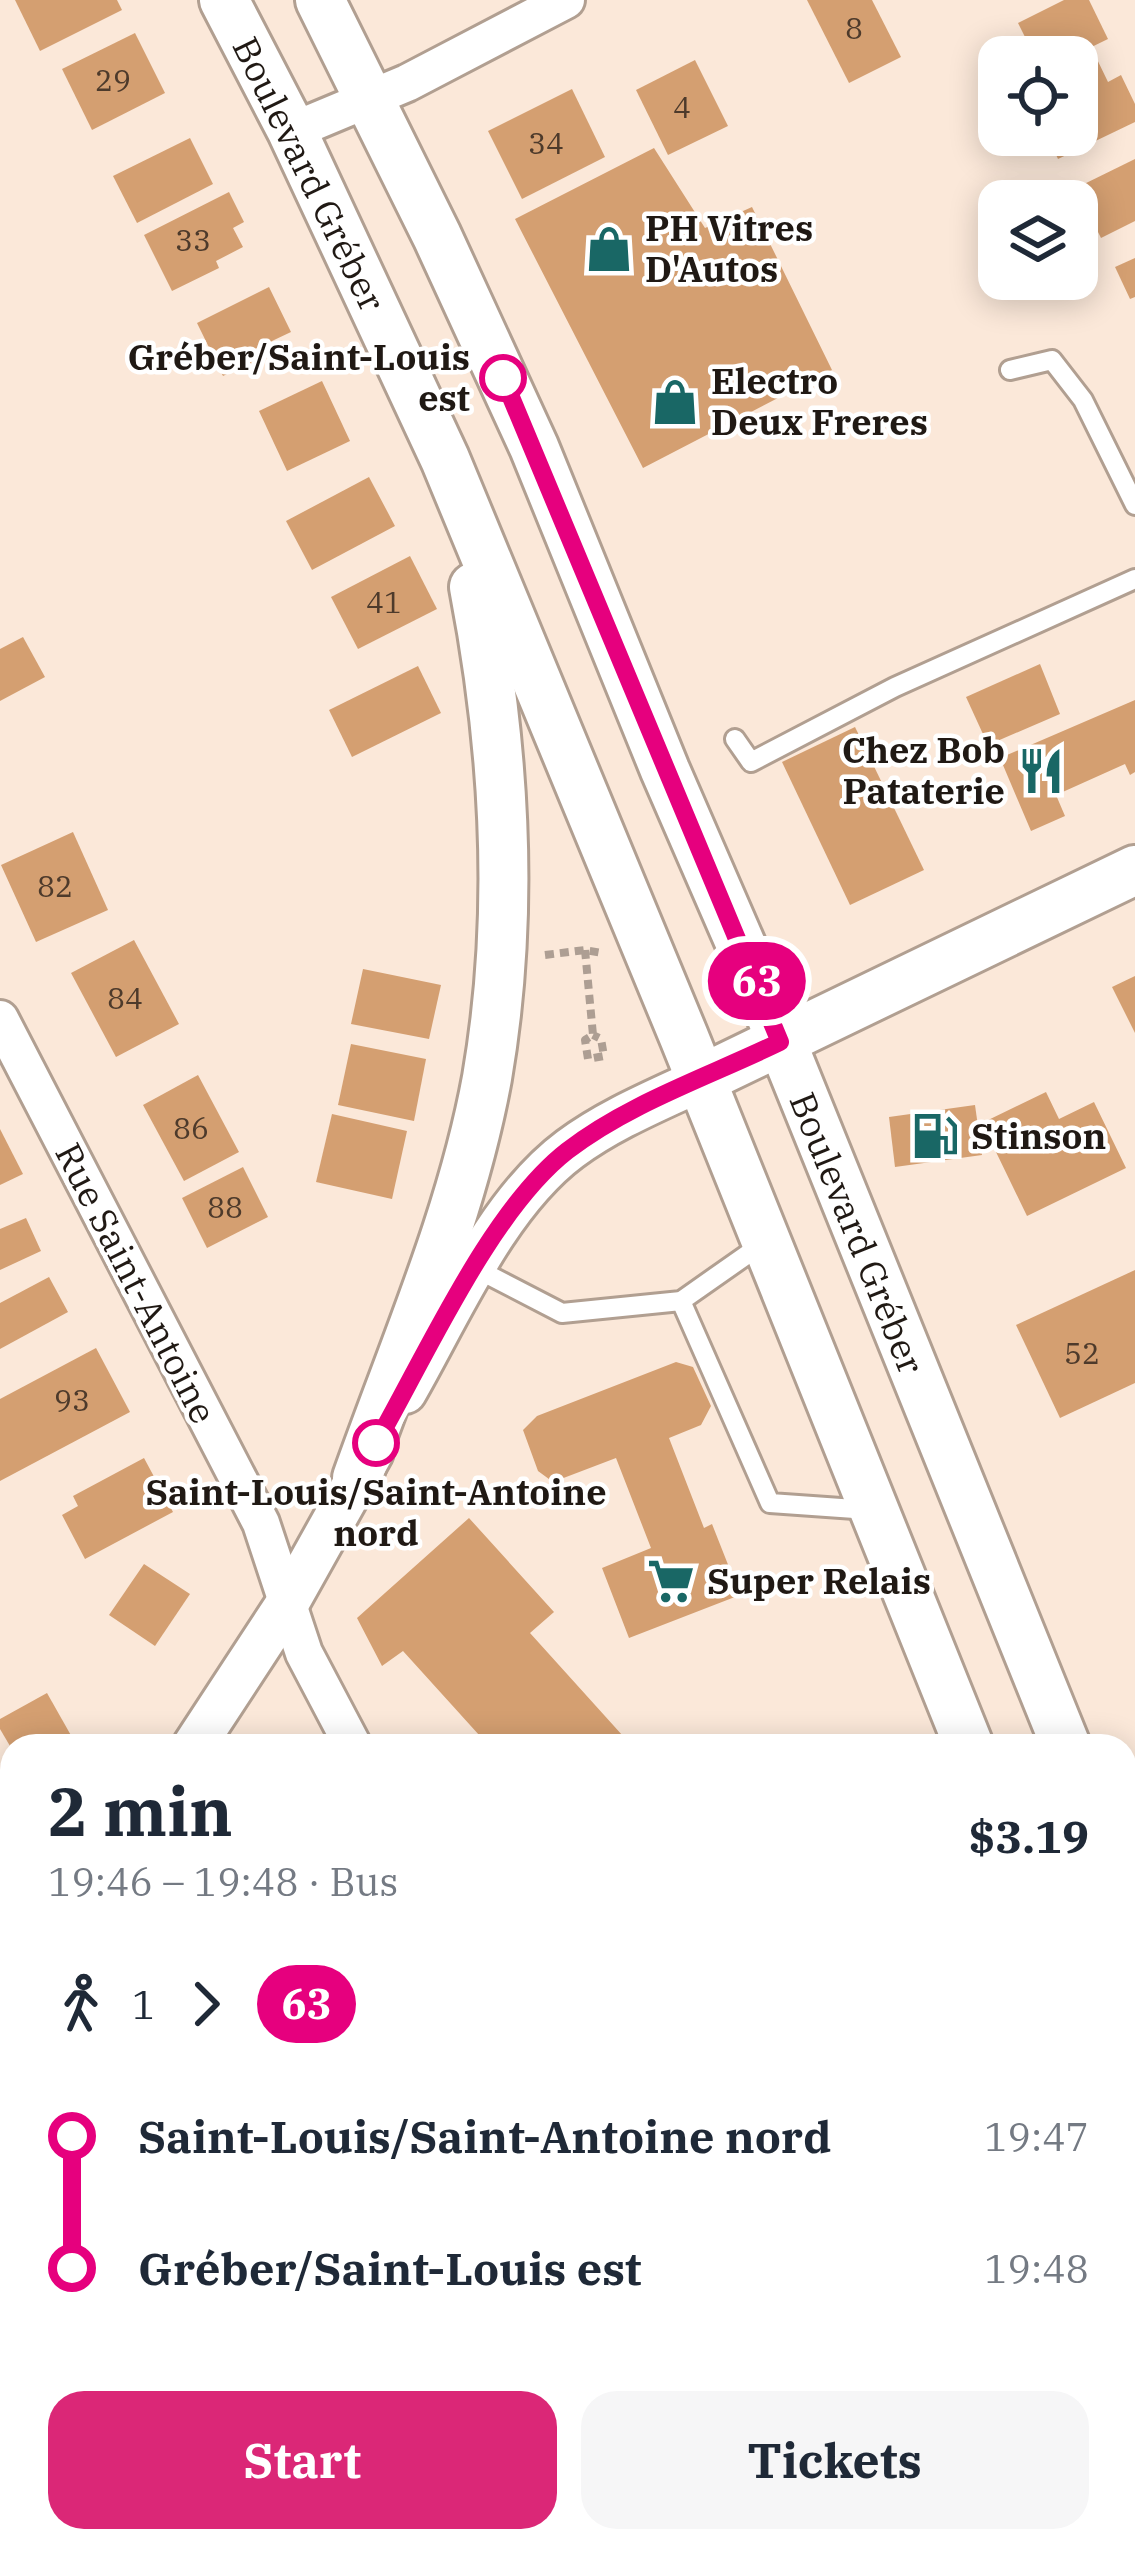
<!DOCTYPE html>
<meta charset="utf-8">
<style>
:root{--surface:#fff;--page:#f6f6f7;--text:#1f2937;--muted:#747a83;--accent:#db2777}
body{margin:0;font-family:"IBM Plex Serif",serif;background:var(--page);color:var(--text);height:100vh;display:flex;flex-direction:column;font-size:45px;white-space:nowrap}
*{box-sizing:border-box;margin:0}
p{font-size:39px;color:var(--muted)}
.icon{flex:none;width:66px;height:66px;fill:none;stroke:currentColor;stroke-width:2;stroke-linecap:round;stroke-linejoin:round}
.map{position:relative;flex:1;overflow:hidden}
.side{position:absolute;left:0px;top:1734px;width:1137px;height:819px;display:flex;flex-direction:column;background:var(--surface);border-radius:36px 36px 0 0;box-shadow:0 6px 30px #0003}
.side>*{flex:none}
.badge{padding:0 24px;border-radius:39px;font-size:42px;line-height:78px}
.fabs{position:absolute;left:978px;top:36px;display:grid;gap:24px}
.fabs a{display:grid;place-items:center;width:120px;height:120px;border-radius:24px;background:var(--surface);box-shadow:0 6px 30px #0003;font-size:60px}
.map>.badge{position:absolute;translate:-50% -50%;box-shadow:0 0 0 6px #fff}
.legs{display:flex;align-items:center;gap:18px;height:132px;padding:0 48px;font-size:39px}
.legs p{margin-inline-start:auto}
.overview{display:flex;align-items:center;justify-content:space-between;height:204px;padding:0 48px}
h1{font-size:66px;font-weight:700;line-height:90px}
.action{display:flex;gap:24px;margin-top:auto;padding:24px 48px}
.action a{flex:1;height:138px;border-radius:36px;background:var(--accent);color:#fff;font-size:48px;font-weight:700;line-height:138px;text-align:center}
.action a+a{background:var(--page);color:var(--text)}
ul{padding:0 48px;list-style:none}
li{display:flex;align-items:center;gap:42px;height:132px;font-size:45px}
li i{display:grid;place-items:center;width:18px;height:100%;margin:0 15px;background:currentColor}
li i::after{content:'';width:30px;height:30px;margin:-15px;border:9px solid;border-radius:50%;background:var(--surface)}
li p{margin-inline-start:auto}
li:first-child i{background:linear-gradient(#0000 50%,currentColor 0)}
li:last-child i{background:linear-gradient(currentColor 50%,#0000 0)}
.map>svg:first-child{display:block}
.building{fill:#d49f71}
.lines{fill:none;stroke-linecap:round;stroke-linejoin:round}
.service-casing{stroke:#b19f91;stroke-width:24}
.minor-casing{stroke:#b19f91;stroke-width:42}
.tertiary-casing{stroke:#b19f91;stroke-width:48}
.secondary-casing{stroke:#b19f91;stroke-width:54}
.path{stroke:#ad9e93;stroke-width:8;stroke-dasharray:9 6;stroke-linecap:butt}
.service{stroke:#fff;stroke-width:18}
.minor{stroke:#fff;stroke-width:36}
.tertiary{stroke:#fff;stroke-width:42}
.secondary{stroke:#fff;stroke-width:48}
.line-1-casing{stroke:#fff;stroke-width:27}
.line-1{stroke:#e6007e;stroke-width:18}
.stop-1-dot{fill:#fff;stroke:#e6007e;stroke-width:6}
.labels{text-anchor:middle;stroke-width:9;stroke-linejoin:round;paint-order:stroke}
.number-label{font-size:30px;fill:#4d3a2b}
.street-label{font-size:36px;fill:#201914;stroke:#fff}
.poi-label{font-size:36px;font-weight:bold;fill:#201914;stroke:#fff;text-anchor:start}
.stop-label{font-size:36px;font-weight:bold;fill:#201914;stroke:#fff;text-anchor:end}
</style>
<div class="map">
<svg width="1135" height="2551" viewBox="0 0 1135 2551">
<rect width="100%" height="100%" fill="#fbe8d9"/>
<g class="building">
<path d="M15,0H117L122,10L40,51Z"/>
<path d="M807,0H872L901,57L849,83Z"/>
<path d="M1064,0H1089L1108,39L1071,57H1035L1018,23Z"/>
<path d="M135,33L165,93L92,130L62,69Z"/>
<path d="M1094,53L1108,82L1121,75L1135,104V122L1058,159L1047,135H1077V61Z"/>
<path d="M695,60L728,126L668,155L636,90Z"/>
<path d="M572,89L605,157L522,199L488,131Z"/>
<path d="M190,138L213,184L137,223L113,176Z"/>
<path d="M654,148L705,228L752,207L832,370L643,468L515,219Z"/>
<path d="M1135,159V221L1101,238L1076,188Z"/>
<path d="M229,192L244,222L233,228L243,247L216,261L219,268L172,291L144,235Z"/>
<path d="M1135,258V297L1130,299L1115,267Z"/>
<path d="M269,287L291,332L251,351L256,360L223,376L197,323Z"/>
<path d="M322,381L350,441L287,471L259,411Z"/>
<path d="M369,477L395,526L312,570L286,521Z"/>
<path d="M410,556L437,609L358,649L331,597Z"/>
<path d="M23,637L45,677L0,701V649Z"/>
<path d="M1040,664L1060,714L988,745L966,697Z"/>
<path d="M418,666L441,713L352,757L329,710Z"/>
<path d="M1135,700V772L1130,775L1125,764L1056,795L1065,816L1031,831L1000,758Z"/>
<path d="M855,727L924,870L850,905L782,762Z"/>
<path d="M73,832L108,910L36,942L1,865Z"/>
<path d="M134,940L179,1024L116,1057L71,973Z"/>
<path d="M363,969L441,985L429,1039L351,1024Z"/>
<path d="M1135,976V1033L1112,987Z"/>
<path d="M351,1044L426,1059L414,1121L338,1105Z"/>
<path d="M198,1075L239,1152L184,1181L143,1105Z"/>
<path d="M1046,1092L1059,1119L1094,1102L1126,1168L1027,1216L982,1123Z"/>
<path d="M975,1105L982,1155L895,1167L889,1117Z"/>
<path d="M332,1114L407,1131L392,1199L316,1182Z"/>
<path d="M0,1129L23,1174L0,1185Z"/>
<path d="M243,1167L268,1217L207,1248L182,1198Z"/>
<path d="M26,1218L41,1251L0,1270V1229Z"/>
<path d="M1135,1270V1383L1060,1418L1016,1325Z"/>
<path d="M49,1277L68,1312L0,1349V1303Z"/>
<path d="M96,1348L130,1412L0,1481V1399Z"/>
<path d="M676,1362L693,1367L711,1406L701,1425L669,1438L704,1528L712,1524L740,1595L629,1638L602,1568L651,1548L616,1458L553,1482L538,1471L523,1430L537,1416Z"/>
<path d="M144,1458L173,1512L85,1559L62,1515L78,1506L73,1496Z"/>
<path d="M469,1518L554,1612L530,1633L632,1746H489L403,1651L382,1666L357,1618Z"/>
<path d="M144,1564L190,1594L155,1646L109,1615Z"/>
<path d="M47,1693L77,1746H10L0,1729V1719Z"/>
<path d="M0,1806L12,1826V1843L0,1850Z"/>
<path d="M0,2165L12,2173V2287L0,2279Z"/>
<rect x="156" y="2541" width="63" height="10"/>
<path d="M353,2541H388L391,2551H356Z"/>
<path d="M561,2541H644L627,2551H567Z"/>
<path d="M916,2541H999L1004,2551H897Z"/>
</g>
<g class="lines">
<defs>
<g id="service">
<path d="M1010,370L1052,360L1083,400L1135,505"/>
<path d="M735,739L751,762L895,687L1135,579"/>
<path d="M475,1268L562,1313L681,1301L765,1242"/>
<path d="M681,1301L770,1503L869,1510"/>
</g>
<g id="minor">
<path d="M292,131L407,83L566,0"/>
<path d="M0,1019L261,1523L304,1653L353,1746"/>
<path d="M0,2353L12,2358"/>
<path d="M767,2541L772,2551"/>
</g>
<g id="tertiary">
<path d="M405,1392C450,1314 496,1204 570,1149C609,1120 655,1101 700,1080"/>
<path d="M194,1746L287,1604L372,1452"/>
<path d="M0,2043L12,2025"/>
</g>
<g id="secondary">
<path d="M224,0L292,131L445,459L684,1037L969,1746"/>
<path d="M320,0L437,236L534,447L665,770L761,991L1066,1746"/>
<path d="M700,1080L1135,870"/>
<path d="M357,1478C403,1348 462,1215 487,1078C515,915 505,748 474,587"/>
<path d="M1125,1891L1135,1915"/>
<path d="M1125,2122L1135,2143"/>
</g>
</defs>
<use href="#service" class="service-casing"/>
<use href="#minor" class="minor-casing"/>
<use href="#tertiary" class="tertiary-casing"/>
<use href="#secondary" class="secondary-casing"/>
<g class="path">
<path d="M585,950L593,1035L585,1040L588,1059L604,1056L601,1039L593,1035"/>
<path d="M545,955L585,950L602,953"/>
</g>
<use href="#service" class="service"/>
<use href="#minor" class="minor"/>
<use href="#tertiary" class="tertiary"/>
<use href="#secondary" class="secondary"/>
</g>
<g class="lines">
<defs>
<path id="line-1" d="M376,1443C426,1356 490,1211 567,1151C629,1103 710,1076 780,1042L503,378"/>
</defs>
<use href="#line-1" class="line-1-casing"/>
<use href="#line-1" class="line-1"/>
</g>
<defs>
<symbol id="shop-bare" viewBox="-9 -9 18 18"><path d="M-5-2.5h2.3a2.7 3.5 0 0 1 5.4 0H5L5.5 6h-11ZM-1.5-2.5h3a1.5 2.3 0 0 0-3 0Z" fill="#196765" stroke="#fff" stroke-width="2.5" paint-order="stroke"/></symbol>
<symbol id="restaurant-bare" viewBox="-9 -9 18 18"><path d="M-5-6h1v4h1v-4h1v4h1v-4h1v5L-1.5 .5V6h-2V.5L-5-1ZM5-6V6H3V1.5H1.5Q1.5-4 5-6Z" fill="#196765" stroke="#fff" stroke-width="2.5" paint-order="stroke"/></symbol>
<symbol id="fuel-bare" viewBox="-9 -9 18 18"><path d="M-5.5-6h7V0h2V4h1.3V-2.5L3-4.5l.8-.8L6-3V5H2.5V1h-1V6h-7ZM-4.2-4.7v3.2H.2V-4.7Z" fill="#196765" stroke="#fff" stroke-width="2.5" paint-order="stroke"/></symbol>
<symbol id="supermarket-bare" viewBox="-9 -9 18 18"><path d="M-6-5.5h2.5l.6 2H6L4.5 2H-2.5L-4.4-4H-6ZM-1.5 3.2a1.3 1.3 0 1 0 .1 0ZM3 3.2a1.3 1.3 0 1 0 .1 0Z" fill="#196765" stroke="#fff" stroke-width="2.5" paint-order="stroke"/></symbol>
</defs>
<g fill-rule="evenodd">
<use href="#shop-bare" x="576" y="216" width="66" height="66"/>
<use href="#shop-bare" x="642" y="369" width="66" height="66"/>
<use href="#restaurant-bare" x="1008" y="738" width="66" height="66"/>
<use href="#fuel-bare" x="902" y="1103" width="66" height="66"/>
<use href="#supermarket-bare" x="638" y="1548" width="66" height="66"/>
</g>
<g class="stop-1-dot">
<circle cx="503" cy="378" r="21"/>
<circle cx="376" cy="1443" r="21"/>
</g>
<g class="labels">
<g class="number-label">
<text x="854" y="39">8</text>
<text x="113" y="91">29</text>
<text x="682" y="118">4</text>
<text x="546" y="154">34</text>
<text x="193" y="251">33</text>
<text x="384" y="613">41</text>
<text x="55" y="897">82</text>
<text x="125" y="1009">84</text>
<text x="191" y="1139">86</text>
<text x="225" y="1218">88</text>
<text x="1082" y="1364">52</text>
<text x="72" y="1411">93</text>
</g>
<g class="street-label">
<text transform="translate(309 174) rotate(64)" y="13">Boulevard Gréber</text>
<text transform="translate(857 1233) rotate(68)" y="13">Boulevard Gréber</text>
<text transform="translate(136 1283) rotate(63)" y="13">Rue Saint-Antoine</text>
</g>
<g class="poi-label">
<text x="645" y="241">PH Vitres<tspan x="645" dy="41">D'Autos</tspan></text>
<text x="711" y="394">Electro<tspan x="711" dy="41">Deux Freres</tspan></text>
<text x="1005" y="763" text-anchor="end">Chez Bob<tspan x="1005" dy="41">Pataterie</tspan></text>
<text x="971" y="1149">Stinson</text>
<text x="707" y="1594">Super Relais</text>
</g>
<g class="stop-label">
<text x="470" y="370">Gréber/Saint-Louis<tspan x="470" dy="41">est</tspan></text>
<text x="376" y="1505" text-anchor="middle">Saint-Louis/Saint-Antoine<tspan x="376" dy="41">nord</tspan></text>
</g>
</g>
</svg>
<div class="fabs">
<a><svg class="icon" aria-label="locate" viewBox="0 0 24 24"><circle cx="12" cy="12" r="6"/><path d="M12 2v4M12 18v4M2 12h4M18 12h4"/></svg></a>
<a><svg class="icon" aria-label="layers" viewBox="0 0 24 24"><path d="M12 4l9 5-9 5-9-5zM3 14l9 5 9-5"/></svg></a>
</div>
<b class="badge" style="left:757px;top:981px;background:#e6007e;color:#fff">63</b>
<section class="side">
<div class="overview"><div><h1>2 min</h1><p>19:46 – 19:48 · Bus</p></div><b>$3.19</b></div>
<div class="legs"><svg class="icon" aria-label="walk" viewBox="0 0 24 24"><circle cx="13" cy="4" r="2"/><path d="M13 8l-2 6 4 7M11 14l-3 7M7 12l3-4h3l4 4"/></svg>1<svg class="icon" aria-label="forward" viewBox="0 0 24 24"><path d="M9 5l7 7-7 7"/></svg><b class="badge" style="background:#e6007e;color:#fff">63</b></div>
<ul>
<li><i style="color:#e6007e"></i><b>Saint-Louis/Saint-Antoine nord</b><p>19:47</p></li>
<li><i style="color:#e6007e"></i><b>Gréber/Saint-Louis est</b><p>19:48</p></li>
</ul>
<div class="action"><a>Start</a><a>Tickets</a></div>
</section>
</div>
